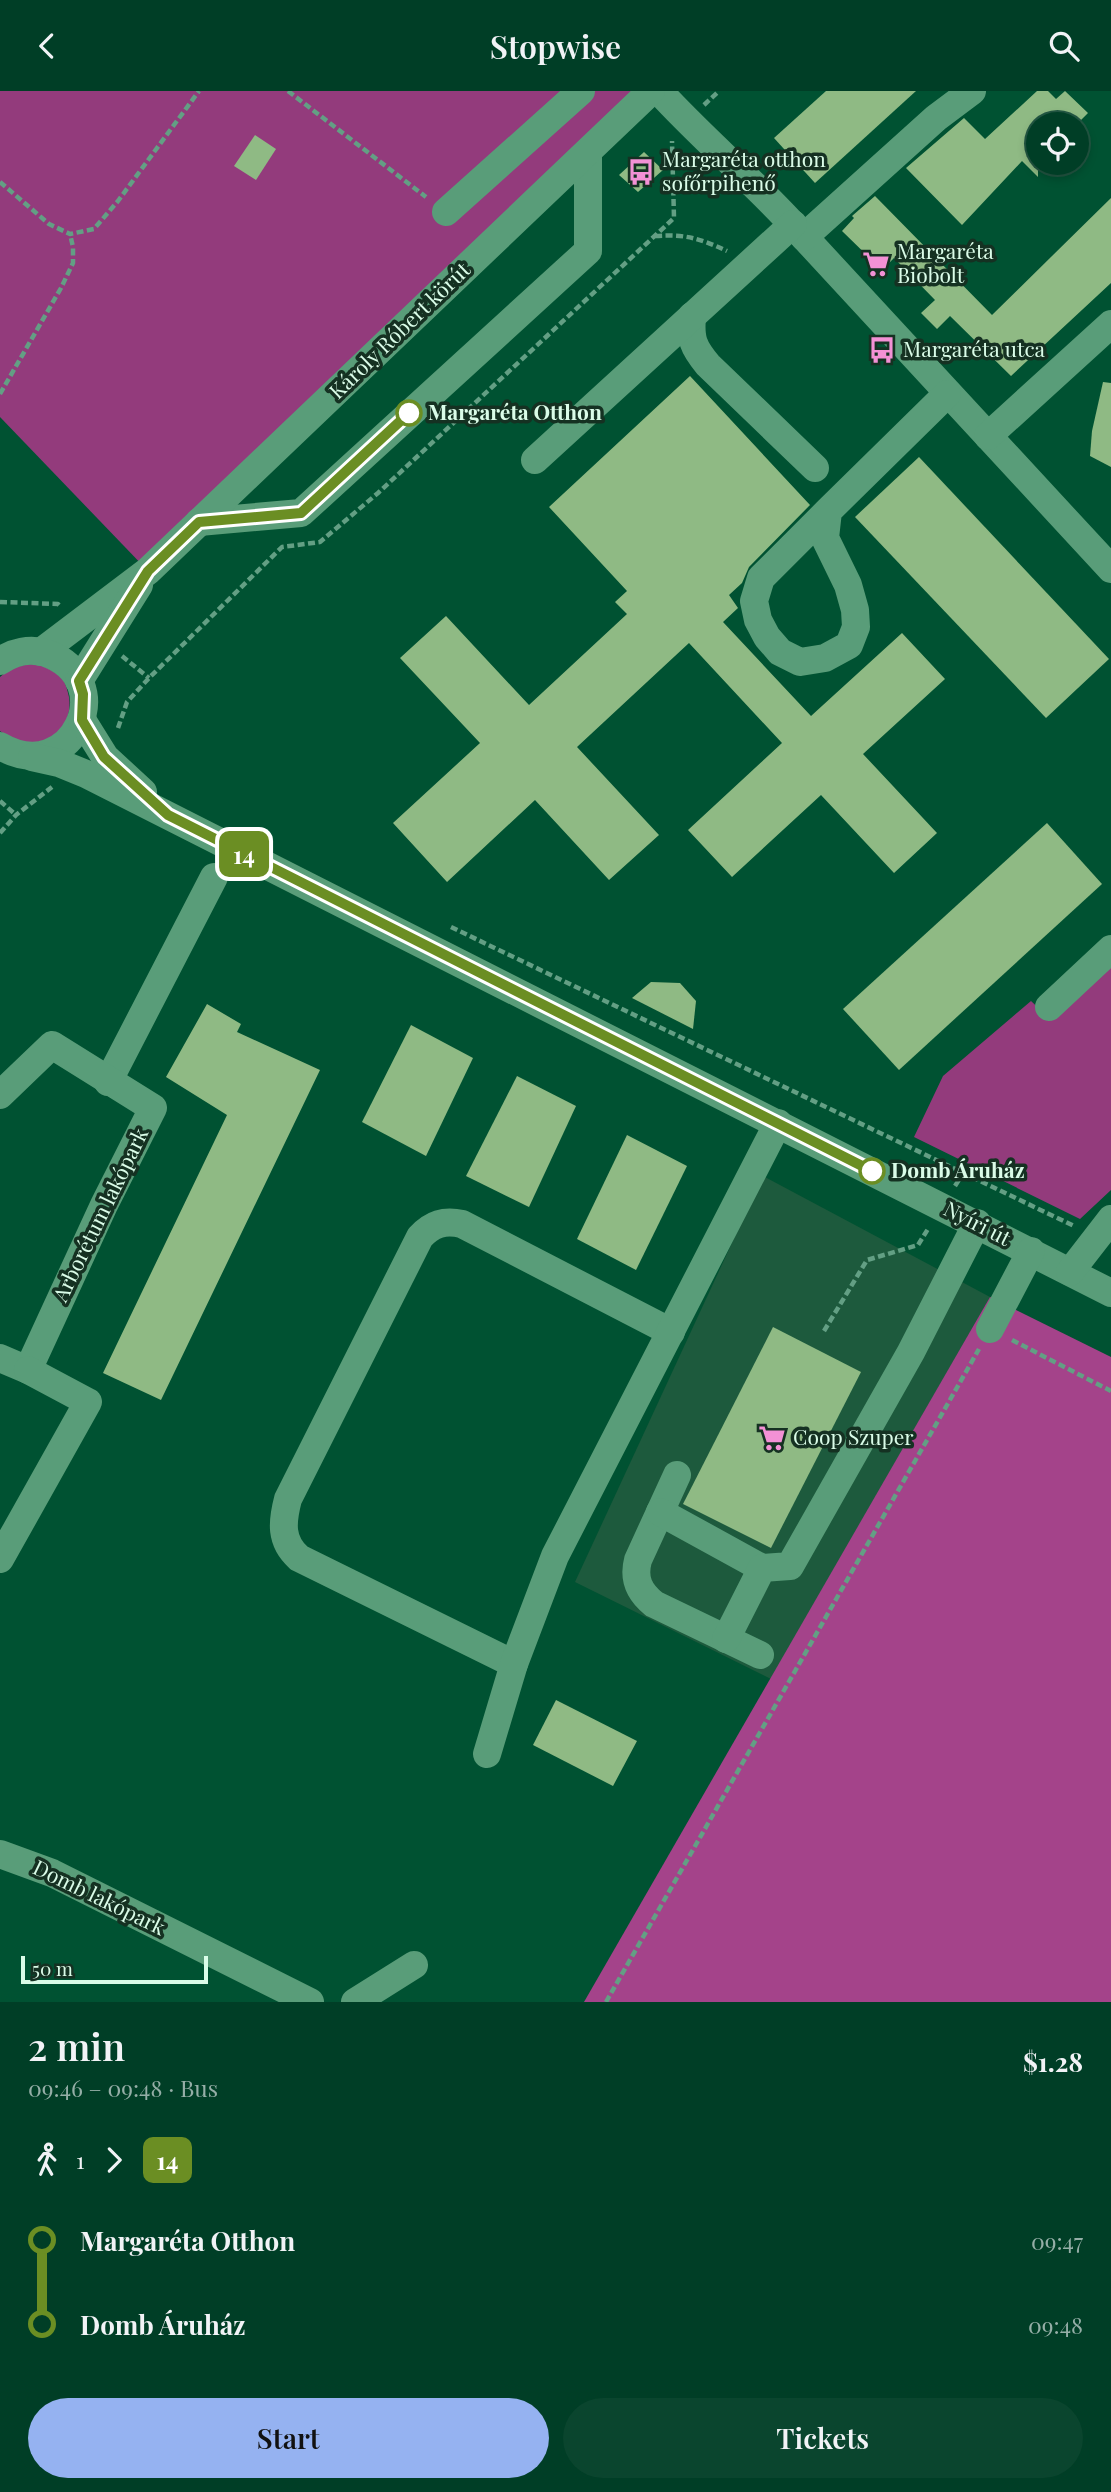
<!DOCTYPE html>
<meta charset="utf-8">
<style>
:root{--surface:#003e26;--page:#0a452e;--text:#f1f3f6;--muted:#95aea7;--line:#225743;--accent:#95b2f1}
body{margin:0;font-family:"Playfair Display",serif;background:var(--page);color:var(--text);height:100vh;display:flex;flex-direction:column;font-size:26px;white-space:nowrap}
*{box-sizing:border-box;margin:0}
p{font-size:23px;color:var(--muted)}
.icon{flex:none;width:38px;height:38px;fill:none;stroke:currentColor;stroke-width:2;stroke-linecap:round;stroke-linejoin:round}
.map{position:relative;height:1911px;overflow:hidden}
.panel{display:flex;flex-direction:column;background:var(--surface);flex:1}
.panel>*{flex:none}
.badge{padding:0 14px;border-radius:10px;font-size:24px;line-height:46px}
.controls{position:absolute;left:1026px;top:21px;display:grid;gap:14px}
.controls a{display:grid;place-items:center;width:63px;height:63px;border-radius:50%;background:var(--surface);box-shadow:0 4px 10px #0003,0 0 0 2px var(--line);font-size:35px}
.scale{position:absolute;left:21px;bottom:18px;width:187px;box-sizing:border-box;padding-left:7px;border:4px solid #dafce8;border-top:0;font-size:19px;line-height:24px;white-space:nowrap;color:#dafce8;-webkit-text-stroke:5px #153122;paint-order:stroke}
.map>.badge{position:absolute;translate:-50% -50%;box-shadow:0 0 0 4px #fff}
.legs{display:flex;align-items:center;gap:10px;height:77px;padding:0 28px;font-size:23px}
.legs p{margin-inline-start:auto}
.summary{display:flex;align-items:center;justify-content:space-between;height:119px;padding:0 28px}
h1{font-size:38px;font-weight:600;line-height:52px}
.action{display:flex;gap:14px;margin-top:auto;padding:14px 28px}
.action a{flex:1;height:80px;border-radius:42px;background:var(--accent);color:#111;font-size:28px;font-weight:600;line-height:80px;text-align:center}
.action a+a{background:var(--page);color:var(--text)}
ul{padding:0 28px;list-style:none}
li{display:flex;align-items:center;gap:24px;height:84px;font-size:26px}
li i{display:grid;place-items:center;width:10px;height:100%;margin:0 9px;background:currentColor}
li i::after{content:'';width:18px;height:18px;margin:-9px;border:5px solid;border-radius:50%;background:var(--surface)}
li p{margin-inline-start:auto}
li:first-child i{background:linear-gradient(#0000 50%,currentColor 0)}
li:last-child i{background:linear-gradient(currentColor 50%,#0000 0)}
header{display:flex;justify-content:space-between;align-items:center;height:91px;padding:0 28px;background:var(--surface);font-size:32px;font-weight:600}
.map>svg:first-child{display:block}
.built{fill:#1d5a3d}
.green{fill:#933b7c}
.forest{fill:#a4438a}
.building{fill:#8fba84}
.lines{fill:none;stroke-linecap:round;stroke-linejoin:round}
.path{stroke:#639f84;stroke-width:4.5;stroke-dasharray:7 3.5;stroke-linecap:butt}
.minor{stroke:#599d79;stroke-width:28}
.line-1-casing{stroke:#fff;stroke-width:16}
.line-1{stroke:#6b8e23;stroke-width:10}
.stop-1-dot{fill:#fff;stroke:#6b8e23;stroke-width:3.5}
.labels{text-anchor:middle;stroke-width:7;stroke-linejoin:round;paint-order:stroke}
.poi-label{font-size:21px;fill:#dafce8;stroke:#153122;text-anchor:start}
.street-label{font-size:21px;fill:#dafce8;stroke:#153122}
.stop-label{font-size:21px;font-weight:bold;fill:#dafce8;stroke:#153122;text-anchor:start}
</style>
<header><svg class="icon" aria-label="back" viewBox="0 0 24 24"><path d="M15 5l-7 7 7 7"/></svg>Stopwise<svg class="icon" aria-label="search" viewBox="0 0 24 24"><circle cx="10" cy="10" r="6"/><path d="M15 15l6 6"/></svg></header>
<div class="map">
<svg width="1111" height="1911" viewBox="0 0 1111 1911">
<rect width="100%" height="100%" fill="#005232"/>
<path class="built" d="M763,1085L990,1206L771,1588L575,1491Z"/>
<g class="green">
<path d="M0,0H651L148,480L0,326Z"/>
<path d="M37,572C44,576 55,580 61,586C66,592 67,598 69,606C75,646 30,666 0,640V586L12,576Z"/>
<path d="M1111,866V1099L1080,1128L914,1046L943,985L1031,910L1048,926Z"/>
</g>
<path class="forest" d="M990,1206L1111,1266V1911H584Z"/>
<g class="building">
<path d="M826,0H916L815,92L774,47Z"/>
<path d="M1037,0H1048L1056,8L1065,0L1088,22L1077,33H1038V86L1022,70L962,134L906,77L964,27L985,48Z"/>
<path d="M255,44L276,58L256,89L234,75Z"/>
<path d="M644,61L663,79L638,101L619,84Z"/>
<path d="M875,105L992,224L1111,107V192L1011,285L950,225L937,238L921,222L935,209L894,167L882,179L842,140L854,127L852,125Z"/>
<path d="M690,285L810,414L749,476L742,492L729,504L738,517L723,531L811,625L902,542L945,588L863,663L937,742L894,782L821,704L732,786L688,739L782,652L689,552L577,656L659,744L609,789L535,709L447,791L393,732L480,652L400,567L446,525L529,614L627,523L615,511L627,500L549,416Z"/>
<path d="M1103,291L1111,292V376L1090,365L1092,340Z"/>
<path d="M919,366L1109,568L1046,627L855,426Z"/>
<path d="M1047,732L1102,793L899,979L843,918Z"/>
<path d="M651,891L680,892L696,910L693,938L632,907Z"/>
<path d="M207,913L241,933L237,941L320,979L161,1309L103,1282L227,1024L166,986Z"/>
<path d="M411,934L473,967L426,1065L362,1031Z"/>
<path d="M517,985L576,1015L529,1116L466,1085Z"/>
<path d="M627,1044L687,1075L636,1179L577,1148Z"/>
<path d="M773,1236L861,1281L771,1457L683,1413Z"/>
<path d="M556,1609L637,1650L613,1695L533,1654Z"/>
</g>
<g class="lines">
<g class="path">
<path d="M288,0L426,106"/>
<path d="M704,14L719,0"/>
<path d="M0,91L49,133L70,143L94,138L118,110L199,0"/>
<path d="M655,145C685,143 699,147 727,160"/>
<path d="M0,303L61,197L73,172V156L70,143"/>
<path d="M0,511L58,513L61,516"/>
<path d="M122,565L149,587"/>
<path d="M118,637L127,611L149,587L282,456L320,451L378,402L674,127L672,50"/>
<path d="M0,710L16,724"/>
<path d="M0,742L16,724L52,696"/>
<path d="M451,836L1074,1135"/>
<path d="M955,1095L964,1081"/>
<path d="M824,1240L867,1169L918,1154L928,1138"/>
<path d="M1012,1249L1111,1300"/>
<path d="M606,1911L979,1258"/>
</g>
<g class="minor">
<path d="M659,0C702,47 751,88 794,135C899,250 1005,364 1111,478"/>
<path d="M446,121L581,0"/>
<path d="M804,146L936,27L972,0"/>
<path d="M692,225C690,248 693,256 708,274L815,377"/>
<path d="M988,345L1111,233"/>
<path d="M535,369L793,133"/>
<path d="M828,420L825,447L848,494L855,519L856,536L849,554L825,567L800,571L780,561L767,546L758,529L754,510L761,487L828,420L947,303"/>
<path d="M199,431L301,422L588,160V61"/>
<path d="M41,561L148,480L651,0"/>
<path d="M0,570C13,561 30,557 46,562C122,589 72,697 0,655"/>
<path d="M79,590L139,494"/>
<path d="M82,629L105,666L143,701"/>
<path d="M32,666L59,672L86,683L1111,1202"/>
<path d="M1049,916L1111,858"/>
<path d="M108,991L214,786"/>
<path d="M0,1004L52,954L153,1017L104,1114L28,1279L0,1267"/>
<path d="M1070,1181L1111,1128"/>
<path d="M990,1238L1031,1160"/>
<path d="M677,1384L638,1469C633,1488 639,1501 654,1513L760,1564"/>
<path d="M660,1421L762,1477"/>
<path d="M0,1468L88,1311L28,1279"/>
<path d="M726,1548L762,1477L790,1475L911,1261L977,1132"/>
<path d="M514,1573L299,1467C280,1450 282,1431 288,1408L420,1146C432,1133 444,1129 462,1133L671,1241"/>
<path d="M487,1663L514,1573L555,1465L778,1032"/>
<path d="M0,1763L52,1782L310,1911"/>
<path d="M355,1911L414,1874"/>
</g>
</g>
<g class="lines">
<defs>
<path id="line-1" d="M409,322L301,422L199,431L148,480L79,590L83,603L82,629L104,666L168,724L872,1080"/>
</defs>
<use href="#line-1" class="line-1-casing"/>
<use href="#line-1" class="line-1"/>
</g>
<defs>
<symbol id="bus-bare" viewBox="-9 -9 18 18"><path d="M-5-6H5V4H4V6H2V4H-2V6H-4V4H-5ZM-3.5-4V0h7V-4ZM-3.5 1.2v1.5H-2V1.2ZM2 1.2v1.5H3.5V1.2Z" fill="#f391d5" stroke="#153122" stroke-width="2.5" paint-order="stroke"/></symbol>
<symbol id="supermarket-bare" viewBox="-9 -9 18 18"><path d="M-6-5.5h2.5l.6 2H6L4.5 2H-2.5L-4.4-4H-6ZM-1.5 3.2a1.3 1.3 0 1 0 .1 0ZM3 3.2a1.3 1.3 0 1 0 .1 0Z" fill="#f391d5" stroke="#153122" stroke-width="2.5" paint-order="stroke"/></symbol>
</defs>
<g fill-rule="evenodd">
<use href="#bus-bare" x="622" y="62" width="38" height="38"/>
<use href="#supermarket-bare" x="857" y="154" width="38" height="38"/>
<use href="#bus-bare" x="863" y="240" width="38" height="38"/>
<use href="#supermarket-bare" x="753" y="1328" width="38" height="38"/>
</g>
<g class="stop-1-dot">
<circle cx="409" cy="322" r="12"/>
<circle cx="872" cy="1080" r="12"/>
</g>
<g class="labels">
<g class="poi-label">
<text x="662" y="76">Margaréta otthon<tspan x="662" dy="24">sofőrpihenő</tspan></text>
<text x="897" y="168">Margaréta<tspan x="897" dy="24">Biobolt</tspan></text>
<text x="903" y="266">Margaréta utca</text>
<text x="793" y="1354">Coop Szuper</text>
</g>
<g class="street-label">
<text transform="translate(400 240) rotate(-44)" y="7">Károly Róbert körút</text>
<text transform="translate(101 1124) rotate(-64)" y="7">Arborétum lakópark</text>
<text transform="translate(977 1133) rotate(27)" y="7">Nyíri út</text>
<text transform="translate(99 1807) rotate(26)" y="7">Domb lakópark</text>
</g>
<g class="stop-label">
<text x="428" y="329">Margaréta Otthon</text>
<text x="891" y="1087">Domb Áruház</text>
</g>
</g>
</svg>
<div class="controls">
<a><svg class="icon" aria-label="locate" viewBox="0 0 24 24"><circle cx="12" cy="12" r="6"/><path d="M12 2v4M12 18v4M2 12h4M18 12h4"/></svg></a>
</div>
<div class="scale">50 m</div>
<b class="badge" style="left:244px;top:763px;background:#6b8e23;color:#fff">14</b>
</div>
<section class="panel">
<div class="summary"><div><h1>2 min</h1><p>09:46 – 09:48 · Bus</p></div><b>$1.28</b></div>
<div class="legs"><svg class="icon" aria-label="walk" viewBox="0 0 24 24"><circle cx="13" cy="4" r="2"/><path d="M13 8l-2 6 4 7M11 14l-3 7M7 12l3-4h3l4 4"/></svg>1<svg class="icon" aria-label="forward" viewBox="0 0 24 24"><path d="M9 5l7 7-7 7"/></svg><b class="badge" style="background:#6b8e23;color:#fff">14</b></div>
<ul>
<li><i style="color:#6b8e23"></i><b>Margaréta Otthon</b><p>09:47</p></li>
<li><i style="color:#6b8e23"></i><b>Domb Áruház</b><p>09:48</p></li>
</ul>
<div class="action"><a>Start</a><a>Tickets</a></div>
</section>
